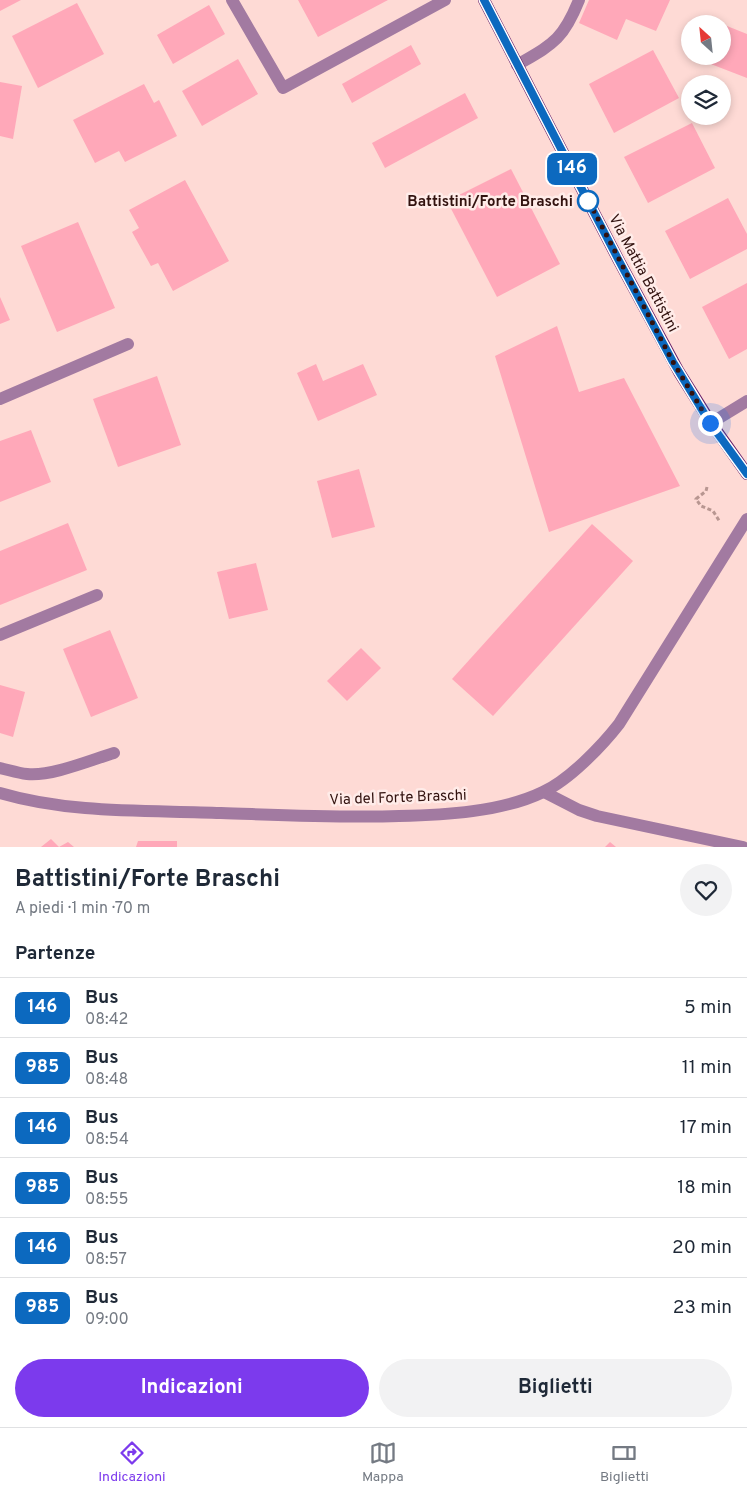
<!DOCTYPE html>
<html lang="it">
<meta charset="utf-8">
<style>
:root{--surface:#fff;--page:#f2f2f3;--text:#1f2937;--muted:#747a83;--line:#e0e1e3;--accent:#7c3aed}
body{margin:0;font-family:Overpass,sans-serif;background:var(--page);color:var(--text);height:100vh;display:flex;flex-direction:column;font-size:19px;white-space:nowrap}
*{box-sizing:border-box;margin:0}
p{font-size:16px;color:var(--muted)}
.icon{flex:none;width:28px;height:28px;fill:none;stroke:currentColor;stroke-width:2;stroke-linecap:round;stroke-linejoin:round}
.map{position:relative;height:847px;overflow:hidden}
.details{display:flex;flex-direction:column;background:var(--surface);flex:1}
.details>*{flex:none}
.badge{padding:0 10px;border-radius:8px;font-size:18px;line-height:32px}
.needle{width:32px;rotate:333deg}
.buttons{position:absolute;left:681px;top:15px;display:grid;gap:10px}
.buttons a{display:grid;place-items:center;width:50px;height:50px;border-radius:50%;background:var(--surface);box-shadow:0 2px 8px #0003;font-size:25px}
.you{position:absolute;width:25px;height:25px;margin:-12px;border:4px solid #fff;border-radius:50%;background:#1a73e8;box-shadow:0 0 0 8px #1a73e833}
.map>.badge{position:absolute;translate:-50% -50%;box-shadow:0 0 0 2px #fff}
h2{padding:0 15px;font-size:19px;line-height:45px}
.round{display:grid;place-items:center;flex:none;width:52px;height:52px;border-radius:26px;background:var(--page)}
.head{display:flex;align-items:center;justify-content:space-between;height:85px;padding:0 15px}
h1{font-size:24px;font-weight:700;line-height:38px}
.primary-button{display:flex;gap:10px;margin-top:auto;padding:10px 15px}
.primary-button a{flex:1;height:58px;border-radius:30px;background:var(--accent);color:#fff;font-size:20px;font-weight:700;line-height:58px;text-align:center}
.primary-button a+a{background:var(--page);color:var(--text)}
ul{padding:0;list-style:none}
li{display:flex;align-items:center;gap:15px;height:60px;padding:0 15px;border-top:1px solid var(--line)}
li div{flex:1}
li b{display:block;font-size:19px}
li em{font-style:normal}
li .badge{min-width:55px;font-weight:700;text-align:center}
.menu{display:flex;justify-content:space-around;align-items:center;height:70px;border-top:1px solid var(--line);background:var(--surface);font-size:14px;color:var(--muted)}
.menu a{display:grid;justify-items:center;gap:2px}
.menu .selected{color:var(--accent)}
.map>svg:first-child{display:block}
.building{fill:#ffa8b9}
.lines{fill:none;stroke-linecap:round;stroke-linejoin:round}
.path{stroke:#b89691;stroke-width:3;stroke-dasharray:4 2.5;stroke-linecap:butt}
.minor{stroke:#a27aa1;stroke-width:12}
.major{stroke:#651d67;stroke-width:12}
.line-casing{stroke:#fff;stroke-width:11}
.line{stroke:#0c69bf;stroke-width:8}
.walk{stroke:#32120f;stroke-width:5;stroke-dasharray:0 9}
.stop-dot{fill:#fff;stroke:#0c69bf;stroke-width:2.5}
.labels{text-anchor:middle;stroke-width:5;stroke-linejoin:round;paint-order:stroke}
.stop-label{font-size:15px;font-weight:bold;fill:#32120f;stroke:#ffece9;text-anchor:end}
.street-label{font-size:15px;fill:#32120f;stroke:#ffece9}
</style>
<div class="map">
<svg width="747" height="847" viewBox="0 0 747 847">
<rect width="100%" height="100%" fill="#fedad5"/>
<g class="building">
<path d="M0,0H21L0,11Z"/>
<path d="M298,0H388L318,37Z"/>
<path d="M589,0H670L656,31L626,19L617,40L579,23Z"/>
<path d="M77,3L104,54L38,88L12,36Z"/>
<path d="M209,5L225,34L173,64L157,35Z"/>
<path d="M722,24L747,34V78L703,61L705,56H722Z"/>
<path d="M411,45L421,64L352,103L342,84Z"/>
<path d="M653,50L679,98L614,133L589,84Z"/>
<path d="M238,59L258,94L202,126L182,91Z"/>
<path d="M0,82L22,86L13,139L0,136Z"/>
<path d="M144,84L154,103L159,100L177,136L125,162L119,151L95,163L73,120Z"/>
<path d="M465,93L478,118L385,168L372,143Z"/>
<path d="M692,123L715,168L648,203L624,157Z"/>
<path d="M511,169L560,264L497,297L447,201Z"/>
<path d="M185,180L229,261L173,291L158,263L151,266L132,232L139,228L129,210Z"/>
<path d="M728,198L747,234V249L690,279L665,231Z"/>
<path d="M78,222L115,308L57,332L21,246Z"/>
<path d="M747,283V349L729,359L702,307Z"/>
<path d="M0,297L10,320L0,324Z"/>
<path d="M557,326L579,392L624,378L680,486L549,532L495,356Z"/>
<path d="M316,364L323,381L363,364L377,395L318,421L297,373Z"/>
<path d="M157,376L181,445L118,467L93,399Z"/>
<path d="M31,430L51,482L0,502V441Z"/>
<path d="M359,469L375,527L332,538L317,481Z"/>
<path d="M68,523L87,570L0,605V551Z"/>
<path d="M592,524L633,561L493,716L452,679Z"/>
<path d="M256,563L268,610L229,619L217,572Z"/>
<path d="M110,630L138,698L91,717L63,649Z"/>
<path d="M361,648L381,668L347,701L327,681Z"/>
<path d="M0,685L25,692L13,737L0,733Z"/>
<path d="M51,839L59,847L68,842L74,847H41Z"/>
<path d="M138,841H177V847H136Z"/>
<path d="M610,842L616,847H605Z"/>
</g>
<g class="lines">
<path class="path" d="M707,487L706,491L696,499L701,506L713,511L720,522"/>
<g class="minor">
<path d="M232,0L283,88L445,0"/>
<path d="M517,65C553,44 563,40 579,0"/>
<path d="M0,399L128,344"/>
<path d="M711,423L747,401"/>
<path d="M0,635L97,595"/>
<path d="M0,768C9,770 18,773 27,774C50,777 91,760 114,753"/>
<path d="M544,792L579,810L597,816L743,847"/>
<path d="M0,793C71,814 148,810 221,813C281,815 340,818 399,816C444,815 502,812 543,792C569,780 601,747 619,724L747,519"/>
</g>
<path class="major" d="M484,0L618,259L679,372L711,423L747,474"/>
</g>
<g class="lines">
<defs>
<path id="line" d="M484,0L618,259L673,362L710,423L747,474"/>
</defs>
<use href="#line" class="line-casing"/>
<use href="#line" class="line"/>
<path class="walk" d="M588,201L587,198L673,362L710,423"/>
</g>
<circle class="stop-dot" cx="588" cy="201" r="10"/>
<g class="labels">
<g class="stop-label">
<text x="573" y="206">Battistini/Forte Braschi</text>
</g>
<g class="street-label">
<text transform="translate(644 273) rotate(62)" y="5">Via Mattia Battistini</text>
<text transform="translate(398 797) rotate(-2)" y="5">Via del Forte Braschi</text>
</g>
</g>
</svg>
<div class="buttons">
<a><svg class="needle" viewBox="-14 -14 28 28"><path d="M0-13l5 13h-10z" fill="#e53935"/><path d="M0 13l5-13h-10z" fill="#747a83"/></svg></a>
<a><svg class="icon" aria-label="layers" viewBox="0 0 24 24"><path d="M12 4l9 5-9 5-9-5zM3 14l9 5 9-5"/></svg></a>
</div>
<div class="you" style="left:710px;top:423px"></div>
<b class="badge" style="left:572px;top:169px;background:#0c69bf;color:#fff">146</b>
</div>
<section class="details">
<div class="head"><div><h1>Battistini/Forte Braschi</h1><p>A piedi · 1 min · 70 m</p></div><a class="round"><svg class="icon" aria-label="heart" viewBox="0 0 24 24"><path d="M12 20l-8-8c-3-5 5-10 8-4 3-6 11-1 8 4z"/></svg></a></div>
<h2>Partenze</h2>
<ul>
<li><span class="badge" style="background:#0c69bf;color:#fff">146</span><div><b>Bus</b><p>08:42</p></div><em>5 min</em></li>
<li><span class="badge" style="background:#0c69bf;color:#fff">985</span><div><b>Bus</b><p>08:48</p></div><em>11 min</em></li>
<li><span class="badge" style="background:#0c69bf;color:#fff">146</span><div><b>Bus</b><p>08:54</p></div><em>17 min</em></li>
<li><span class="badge" style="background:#0c69bf;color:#fff">985</span><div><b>Bus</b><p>08:55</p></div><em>18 min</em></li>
<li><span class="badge" style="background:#0c69bf;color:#fff">146</span><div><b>Bus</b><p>08:57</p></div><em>20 min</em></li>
<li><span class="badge" style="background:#0c69bf;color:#fff">985</span><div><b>Bus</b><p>09:00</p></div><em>23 min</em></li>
</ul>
<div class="primary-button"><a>Indicazioni</a><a>Biglietti</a></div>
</section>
<nav class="menu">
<a class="selected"><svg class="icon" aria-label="directions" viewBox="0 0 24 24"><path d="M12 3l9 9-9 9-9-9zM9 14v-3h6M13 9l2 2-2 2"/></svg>Indicazioni</a>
<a><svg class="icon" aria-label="map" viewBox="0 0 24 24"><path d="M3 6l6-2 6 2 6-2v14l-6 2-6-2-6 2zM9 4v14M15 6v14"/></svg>Mappa</a>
<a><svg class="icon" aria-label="tickets" viewBox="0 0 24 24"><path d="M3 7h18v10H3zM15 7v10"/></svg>Biglietti</a>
</nav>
